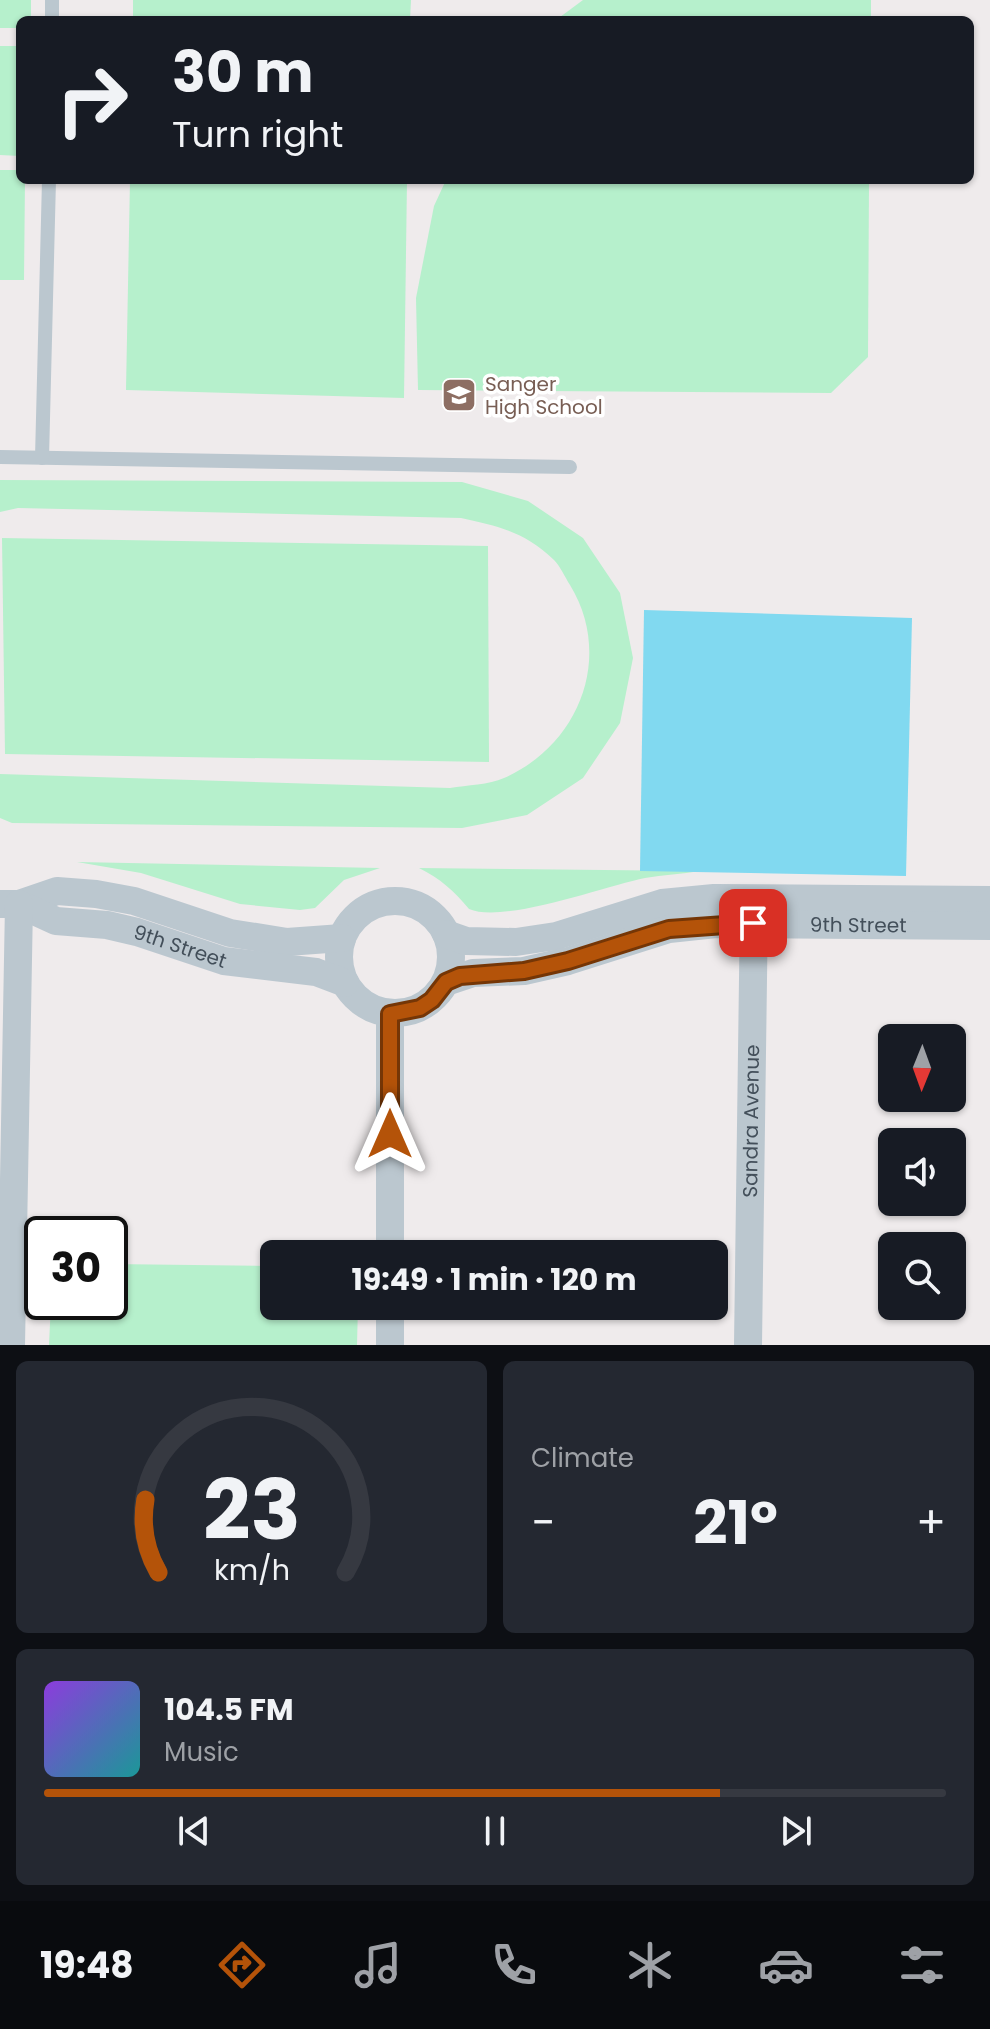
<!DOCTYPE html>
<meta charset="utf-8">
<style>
body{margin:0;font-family:Poppins,sans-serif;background:#242831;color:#f1f3f6;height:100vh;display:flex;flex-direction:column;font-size:30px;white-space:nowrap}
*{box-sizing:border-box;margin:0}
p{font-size:26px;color:#9ea1a6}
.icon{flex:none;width:44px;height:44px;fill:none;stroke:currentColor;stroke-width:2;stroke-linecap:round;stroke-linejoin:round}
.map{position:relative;height:1345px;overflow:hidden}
.drawer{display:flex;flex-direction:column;gap:16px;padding:16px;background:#0d0f14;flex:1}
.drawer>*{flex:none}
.top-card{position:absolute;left:16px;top:16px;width:958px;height:168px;border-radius:12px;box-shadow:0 2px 6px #0004;background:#171b24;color:#f1f3f6;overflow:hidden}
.needle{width:52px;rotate:181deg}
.controls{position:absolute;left:878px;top:1024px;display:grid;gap:16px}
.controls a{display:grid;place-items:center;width:88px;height:88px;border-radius:12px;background:#171b24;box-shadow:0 2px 6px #0004;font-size:40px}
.speed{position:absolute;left:24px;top:1216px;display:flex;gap:16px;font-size:40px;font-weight:700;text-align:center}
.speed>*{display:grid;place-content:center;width:104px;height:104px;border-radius:50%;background:#171b24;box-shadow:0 2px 6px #0004;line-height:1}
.speed .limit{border:4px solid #111;border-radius:12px;background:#fff;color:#111}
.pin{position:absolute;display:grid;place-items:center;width:68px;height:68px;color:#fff;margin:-34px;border-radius:16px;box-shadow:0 4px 12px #0006}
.me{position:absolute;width:88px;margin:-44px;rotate:0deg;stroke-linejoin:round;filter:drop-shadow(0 0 6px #0008)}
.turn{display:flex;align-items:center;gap:28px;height:168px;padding:0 24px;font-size:36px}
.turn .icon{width:104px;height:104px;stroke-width:2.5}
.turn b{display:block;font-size:56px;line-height:68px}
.big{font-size:60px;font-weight:700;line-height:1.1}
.drawer .widget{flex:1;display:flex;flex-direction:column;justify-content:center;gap:12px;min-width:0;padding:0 28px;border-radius:12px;background:#242831}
.drawer .dial{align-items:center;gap:0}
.dial svg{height:208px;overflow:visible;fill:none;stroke:#363941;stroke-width:7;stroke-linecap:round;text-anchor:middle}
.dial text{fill:#f1f3f6;stroke:none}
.song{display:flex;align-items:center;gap:24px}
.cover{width:96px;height:96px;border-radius:12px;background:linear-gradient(135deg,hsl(270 70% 55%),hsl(180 70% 35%))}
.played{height:8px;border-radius:4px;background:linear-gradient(90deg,#b45309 75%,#363941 75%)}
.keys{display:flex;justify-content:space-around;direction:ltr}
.heat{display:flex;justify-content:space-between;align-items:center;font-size:44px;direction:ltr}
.drawer .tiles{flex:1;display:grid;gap:16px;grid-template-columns:1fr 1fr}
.widget:last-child{grid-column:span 2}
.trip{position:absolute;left:260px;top:1240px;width:468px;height:80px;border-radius:12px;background:#171b24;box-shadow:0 2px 6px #0004;font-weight:700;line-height:80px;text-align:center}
.menu{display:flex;height:128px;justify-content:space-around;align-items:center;background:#090b0e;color:#9ea1a6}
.menu .icon{width:56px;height:56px}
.menu .on{color:#b45309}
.menu b{font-size:36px;color:#f1f3f6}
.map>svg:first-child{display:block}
.green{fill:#b6f0cc}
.water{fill:#81d9f0}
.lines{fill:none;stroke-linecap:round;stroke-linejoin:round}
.service{stroke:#bbc7cf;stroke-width:14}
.minor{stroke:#bbc7cf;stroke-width:28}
.route-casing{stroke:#753606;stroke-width:20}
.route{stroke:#b45309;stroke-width:14}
.labels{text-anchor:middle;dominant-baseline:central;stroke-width:7;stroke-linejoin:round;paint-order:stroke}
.education-label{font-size:20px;fill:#785e54;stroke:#fff;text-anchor:start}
.street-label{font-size:20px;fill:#434f5a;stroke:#fff}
</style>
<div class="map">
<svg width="990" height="1345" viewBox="0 0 990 1345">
<rect width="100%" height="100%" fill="#efebec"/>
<g class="green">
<polygon points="0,0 31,0 31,20 20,20 20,28 0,28"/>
<polygon points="133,0 411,0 410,20 133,20"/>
<polygon points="583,0 871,0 871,20 556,20"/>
<polygon points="0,46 20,46 20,156 0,155"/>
<polygon points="0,170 20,170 20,180 25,180 24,280 0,280"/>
<polygon points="130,180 407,180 404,398 126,390"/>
<polygon points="446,180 869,180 868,357 831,393 418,390 416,298 434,206"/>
<path d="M0,480L462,482L528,501L583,538L620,593L633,658L620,723L583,778L527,815L462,828L12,823L0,818V774L450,788C467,785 489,785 504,778C579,745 614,657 570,585C565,577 560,566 554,560C525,532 498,526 461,518L18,508L0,512Z"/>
<polygon points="2,538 488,546 489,762 5,754"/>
<polygon points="77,862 380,868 344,880 315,908 300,910 240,904 141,873"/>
<path d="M419,868L700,871C682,874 663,875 645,878C605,886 504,924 469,909C454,891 441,879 419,868Z"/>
<polygon points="110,1264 274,1266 274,1306 358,1306 357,1345 49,1345 51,1302 110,1302"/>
</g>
<polygon class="water" points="644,610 912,618 906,876 640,871"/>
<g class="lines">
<g class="service">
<polyline points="52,20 52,0"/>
<polyline points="0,457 570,467"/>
<polyline points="42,458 49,180"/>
</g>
<g class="minor">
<circle cx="395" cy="957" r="56"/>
<polyline points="0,904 19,904 57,891 96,894 134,901 230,933 287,942 342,938"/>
<path id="s1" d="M19,904L56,921L107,925L137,932L224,961L316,972L345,983"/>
<polyline points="446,934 466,941 516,942 556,936 662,903 714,898 990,900"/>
<path id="s2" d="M446,982L473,973L524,971L568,961L669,929L716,924L990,926"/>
<polyline points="390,1014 390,1254"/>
<polyline points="390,1306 390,1345"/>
<polyline points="11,1345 19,904"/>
<path id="s3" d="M748,1345L754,906"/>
</g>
</g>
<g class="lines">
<g class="route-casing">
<polyline id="route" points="390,1134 390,1014 420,1008 432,1000 446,982 460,976 524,971 568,961 669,929 753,923"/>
</g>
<use href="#route" class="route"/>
</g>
<defs>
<g id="school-square" transform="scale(1.8)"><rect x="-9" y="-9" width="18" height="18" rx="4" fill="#8d6e63" stroke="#fff"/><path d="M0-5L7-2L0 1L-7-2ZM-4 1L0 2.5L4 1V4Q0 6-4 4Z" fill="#fff"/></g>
</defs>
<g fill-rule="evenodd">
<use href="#school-square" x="459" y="395"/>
</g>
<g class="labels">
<g class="education-label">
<text x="485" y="384">Sanger<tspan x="485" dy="23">High School</tspan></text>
</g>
<g class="street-label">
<text stroke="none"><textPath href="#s2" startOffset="420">9th Street</textPath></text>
<text stroke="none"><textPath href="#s1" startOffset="168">9th Street</textPath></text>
<text stroke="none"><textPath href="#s3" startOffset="224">Sandra Avenue</textPath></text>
</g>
</g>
</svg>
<div class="controls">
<a><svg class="needle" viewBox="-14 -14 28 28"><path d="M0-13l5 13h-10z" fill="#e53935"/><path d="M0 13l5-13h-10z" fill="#9ea1a6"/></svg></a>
<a><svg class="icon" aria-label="sound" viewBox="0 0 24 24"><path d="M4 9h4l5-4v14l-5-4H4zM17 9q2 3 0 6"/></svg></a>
<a><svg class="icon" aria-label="search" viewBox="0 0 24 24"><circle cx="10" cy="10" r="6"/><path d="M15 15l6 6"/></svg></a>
</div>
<div class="speed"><div class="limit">30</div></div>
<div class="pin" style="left:753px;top:923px;background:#d93025"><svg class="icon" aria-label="arrive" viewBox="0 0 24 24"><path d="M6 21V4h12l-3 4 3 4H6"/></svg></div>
<svg class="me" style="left:390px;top:1134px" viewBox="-20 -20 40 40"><path d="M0-17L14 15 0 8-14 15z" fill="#b45309" stroke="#fff" stroke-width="4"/></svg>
<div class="trip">19:49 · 1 min · 120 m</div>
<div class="top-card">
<div class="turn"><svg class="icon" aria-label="right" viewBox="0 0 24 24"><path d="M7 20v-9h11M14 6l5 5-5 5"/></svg><div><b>30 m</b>Turn right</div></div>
</div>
</div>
<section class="drawer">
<div class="tiles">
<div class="widget dial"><svg viewBox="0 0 100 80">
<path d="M14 69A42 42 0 1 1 86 69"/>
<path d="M14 69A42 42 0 0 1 9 41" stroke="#b45309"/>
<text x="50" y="56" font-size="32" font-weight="700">23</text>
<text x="50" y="72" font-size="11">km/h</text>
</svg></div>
<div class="widget"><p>Climate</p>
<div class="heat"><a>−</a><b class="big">21°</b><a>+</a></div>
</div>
<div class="widget">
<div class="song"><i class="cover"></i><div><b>104.5 FM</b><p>Music</p></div></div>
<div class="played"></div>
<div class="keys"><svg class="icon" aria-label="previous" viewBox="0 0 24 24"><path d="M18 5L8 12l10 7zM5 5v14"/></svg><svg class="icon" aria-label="pause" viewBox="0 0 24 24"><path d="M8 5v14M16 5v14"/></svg><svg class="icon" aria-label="next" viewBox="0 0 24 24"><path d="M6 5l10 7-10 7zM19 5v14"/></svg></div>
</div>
</div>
</section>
<nav class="menu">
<b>19:48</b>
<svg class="icon on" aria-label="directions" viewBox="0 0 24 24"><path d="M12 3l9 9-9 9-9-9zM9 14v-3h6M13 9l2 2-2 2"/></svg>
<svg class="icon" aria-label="music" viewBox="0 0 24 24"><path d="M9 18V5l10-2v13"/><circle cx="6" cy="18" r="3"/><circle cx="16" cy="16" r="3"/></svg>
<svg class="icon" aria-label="phone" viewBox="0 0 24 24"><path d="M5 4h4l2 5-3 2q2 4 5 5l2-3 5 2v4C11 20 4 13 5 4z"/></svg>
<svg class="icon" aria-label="climate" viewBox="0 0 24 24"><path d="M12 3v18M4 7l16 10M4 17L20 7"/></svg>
<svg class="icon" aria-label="car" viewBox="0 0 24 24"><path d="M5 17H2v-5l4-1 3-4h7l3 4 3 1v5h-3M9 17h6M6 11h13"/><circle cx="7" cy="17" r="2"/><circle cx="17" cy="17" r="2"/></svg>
<svg class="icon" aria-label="filters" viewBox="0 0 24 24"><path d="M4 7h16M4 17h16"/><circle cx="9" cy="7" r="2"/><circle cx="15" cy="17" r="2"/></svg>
</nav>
